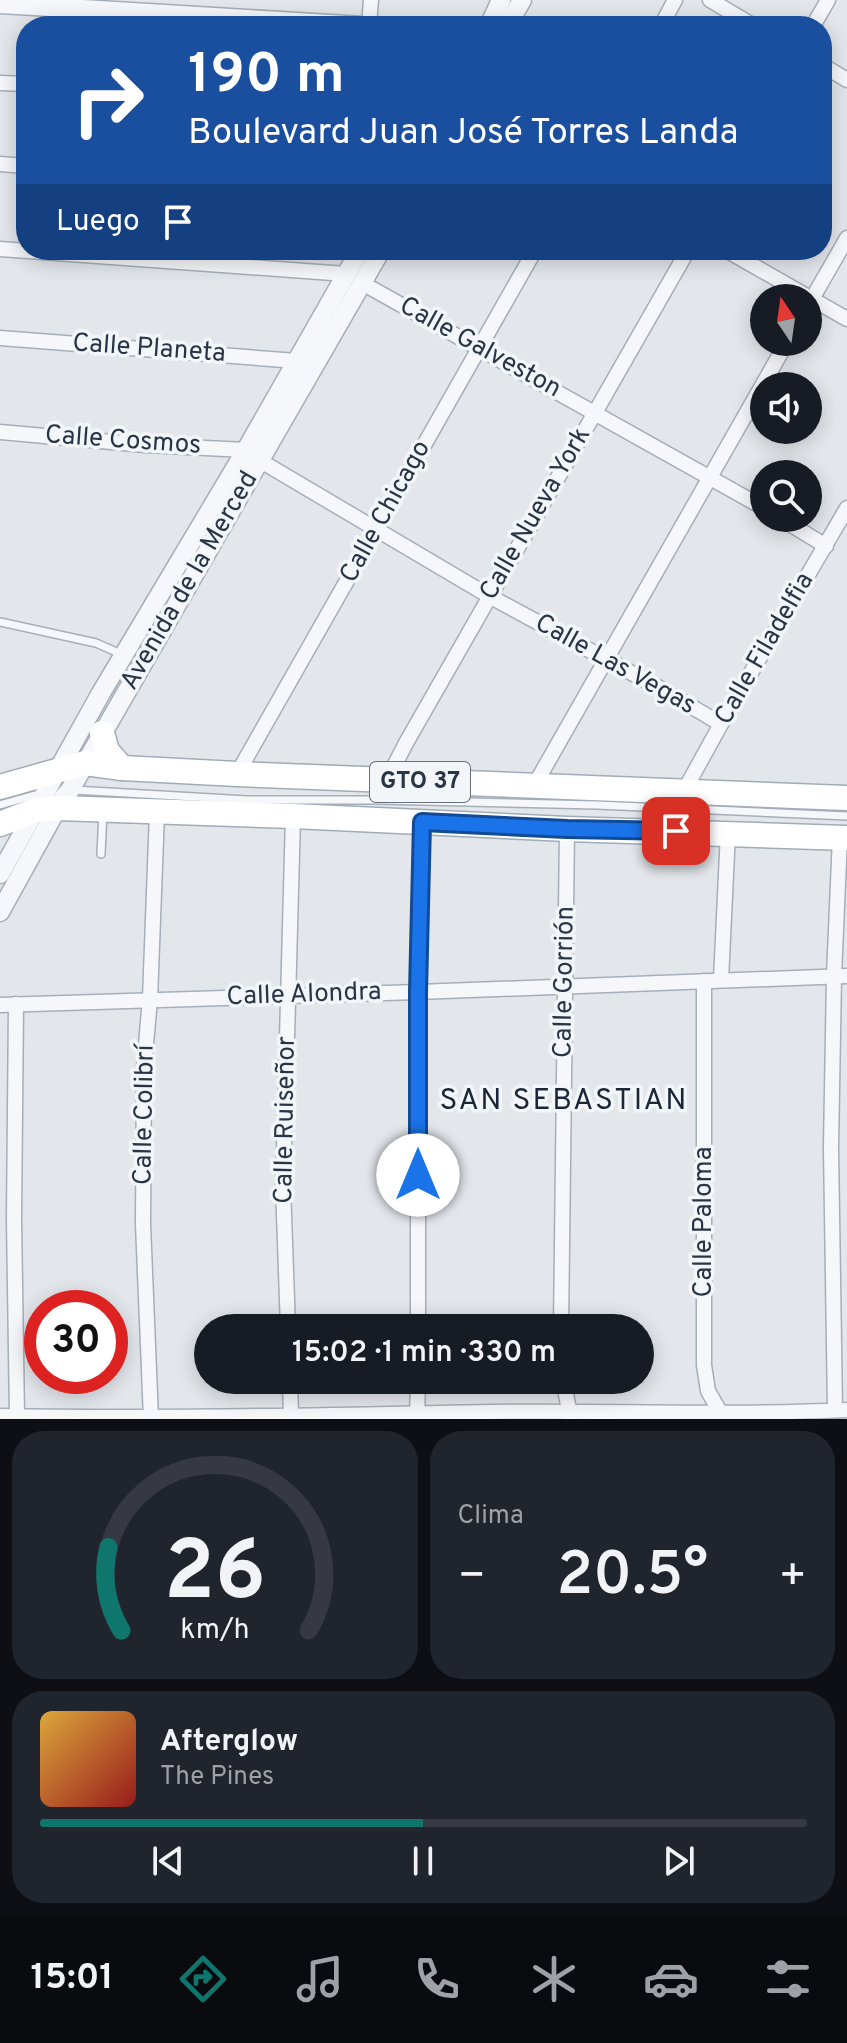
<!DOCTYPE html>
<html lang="es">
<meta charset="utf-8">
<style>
body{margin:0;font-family:Overpass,sans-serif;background:#20242c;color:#f1f3f6;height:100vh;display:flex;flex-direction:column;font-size:30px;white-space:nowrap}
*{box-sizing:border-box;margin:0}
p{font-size:26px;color:#9ea1a6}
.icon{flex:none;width:44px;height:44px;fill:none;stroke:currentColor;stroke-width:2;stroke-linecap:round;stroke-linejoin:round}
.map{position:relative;height:1419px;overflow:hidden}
.sheet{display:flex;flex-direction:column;gap:12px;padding:12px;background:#0d0f14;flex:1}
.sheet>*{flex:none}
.banner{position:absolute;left:16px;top:16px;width:816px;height:244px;border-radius:32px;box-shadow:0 4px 20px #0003;background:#1a4fa0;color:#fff;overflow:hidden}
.needle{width:52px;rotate:347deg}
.controls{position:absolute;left:750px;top:284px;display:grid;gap:16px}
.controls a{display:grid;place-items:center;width:72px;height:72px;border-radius:50%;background:#171b24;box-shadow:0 4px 20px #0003;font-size:40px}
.speed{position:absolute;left:24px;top:1290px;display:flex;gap:16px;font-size:40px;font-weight:700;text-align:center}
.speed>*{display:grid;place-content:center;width:104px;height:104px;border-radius:50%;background:#171b24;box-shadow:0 4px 20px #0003;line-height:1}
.speed .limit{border:12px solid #d22;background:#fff;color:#111}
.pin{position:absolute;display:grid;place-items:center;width:68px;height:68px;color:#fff;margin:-34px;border-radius:16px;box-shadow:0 4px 12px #0006}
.me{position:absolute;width:88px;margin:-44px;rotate:0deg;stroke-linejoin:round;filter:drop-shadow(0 0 6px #0008)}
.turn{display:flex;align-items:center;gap:28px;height:168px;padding:0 40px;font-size:36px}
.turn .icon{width:104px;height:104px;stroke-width:2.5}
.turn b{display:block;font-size:56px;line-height:68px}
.then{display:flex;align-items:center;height:76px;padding:0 40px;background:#0003;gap:16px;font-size:30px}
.big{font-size:60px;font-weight:600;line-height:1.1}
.sheet .card{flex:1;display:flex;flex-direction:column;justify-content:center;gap:12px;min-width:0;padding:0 28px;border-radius:32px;background:#20242c}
.sheet .dial{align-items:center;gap:0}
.dial svg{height:208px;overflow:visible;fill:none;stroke:#363941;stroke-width:7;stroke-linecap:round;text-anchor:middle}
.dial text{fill:#f1f3f6;stroke:none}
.song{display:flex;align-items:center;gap:24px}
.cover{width:96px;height:96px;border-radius:12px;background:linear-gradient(135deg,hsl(40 70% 55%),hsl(0 70% 35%))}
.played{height:8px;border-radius:4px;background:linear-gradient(90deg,#0f766e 50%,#363941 50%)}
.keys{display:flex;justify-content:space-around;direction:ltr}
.heat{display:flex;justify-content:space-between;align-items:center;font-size:44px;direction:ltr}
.sheet .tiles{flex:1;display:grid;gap:12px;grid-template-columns:1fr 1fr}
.card:last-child{grid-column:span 2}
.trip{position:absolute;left:194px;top:1314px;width:460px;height:80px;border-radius:40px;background:#171b24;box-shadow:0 4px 20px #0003;font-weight:600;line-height:80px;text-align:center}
.dock{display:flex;height:128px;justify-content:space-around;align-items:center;background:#090b0e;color:#9ea1a6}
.dock .icon{width:56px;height:56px}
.dock .active{color:#0f766e}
.dock b{font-size:36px;color:#f1f3f6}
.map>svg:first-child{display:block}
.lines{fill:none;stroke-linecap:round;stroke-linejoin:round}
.service-casing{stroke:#a7aeb7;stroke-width:10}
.minor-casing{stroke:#a7aeb7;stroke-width:17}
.tertiary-casing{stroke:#a7aeb7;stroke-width:21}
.primary-casing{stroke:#a1acb9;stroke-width:27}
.service{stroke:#f6f7fa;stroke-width:7}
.minor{stroke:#f6f7fa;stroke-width:14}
.tertiary{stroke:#f6f7fa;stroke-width:18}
.primary{stroke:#fff;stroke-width:24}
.route-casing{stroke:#114b97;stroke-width:20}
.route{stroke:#1a73e8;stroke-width:14}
.labels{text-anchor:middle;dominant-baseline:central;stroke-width:7;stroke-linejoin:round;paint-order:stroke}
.shield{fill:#f3f6f9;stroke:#666f7c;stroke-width:2}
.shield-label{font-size:24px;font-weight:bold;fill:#293546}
.street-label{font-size:26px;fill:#293546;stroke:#f3f6f9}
.quarter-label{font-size:30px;letter-spacing:2px;fill:#1b2637;stroke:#f3f6f9}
</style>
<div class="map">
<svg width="847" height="1419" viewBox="0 0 847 1419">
<rect width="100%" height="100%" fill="#e3e7ec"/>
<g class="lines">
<g class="service-casing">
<g id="service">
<polyline points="0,622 96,643 121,654"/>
<polyline points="74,790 247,800 380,800 597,805 847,816"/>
<polyline points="0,805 42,793"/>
<polyline points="101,854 103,812"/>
</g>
</g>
<g class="minor-casing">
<g id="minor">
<polyline points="710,0 754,26"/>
<polyline points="369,26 371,0"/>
<polyline points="661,26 675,0"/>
<polyline points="813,26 828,0"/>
<polyline points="822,65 847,80"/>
<polyline points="0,83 26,84"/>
<polyline points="0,164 26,166"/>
<polyline points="0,249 346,274"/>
<polyline points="726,250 847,319"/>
<polyline points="362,283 764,508"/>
<polyline points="808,306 847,238"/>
<polyline points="0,338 297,361"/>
<polyline points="0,432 145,445 246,450"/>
<polyline points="259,460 489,596 665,691 721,724"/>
<polyline points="780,518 826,546"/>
<polyline points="237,774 535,250"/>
<polyline points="387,780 406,743 688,250"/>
<polyline points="534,786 787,342"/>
<polyline points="684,791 721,724 847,508"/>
<polyline points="721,980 728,832"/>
<polyline points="704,981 704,1365 708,1391 720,1412 720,1417"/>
<polyline points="16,1004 14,1219 17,1417"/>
<polyline points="0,1005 418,992 847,976"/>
<polyline points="288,1328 283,1186 293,816"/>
<polyline points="418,1328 418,992 422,822"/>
<polyline points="561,1328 567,829"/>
<polyline points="290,1380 291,1417"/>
<polyline points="563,1380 571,1419"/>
<polyline points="835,1410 831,1148 834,976 840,837"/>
<path d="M0,1416C163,1419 327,1415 490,1412C609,1410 728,1416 847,1410"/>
<polyline points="151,1419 143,1224 144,1067 150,999 157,812"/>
<polyline points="417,1419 418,1380"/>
</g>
</g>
<g class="tertiary-casing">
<g id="tertiary">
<polyline points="0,4 363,26"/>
<polyline points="489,26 501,0"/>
<polyline points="507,26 522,0"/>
<polyline points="0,874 101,693 246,450 360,250"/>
<polyline points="0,912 63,798 70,790 381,250"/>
</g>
</g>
<g class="primary-casing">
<g id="primary">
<polyline points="102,733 107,751 122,768"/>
<polyline points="0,787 85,763 122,768 237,774 847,798"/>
<polyline points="0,824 36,810 58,808 293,816 567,829 847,838"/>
</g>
</g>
<use href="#service" class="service"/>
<use href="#minor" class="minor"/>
<use href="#tertiary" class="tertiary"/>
<use href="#primary" class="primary"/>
</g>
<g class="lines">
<g class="route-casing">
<polyline id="route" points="418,1175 418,992 422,822 567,829 676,831"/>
</g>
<use href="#route" class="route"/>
</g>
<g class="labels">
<rect class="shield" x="370" y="762" width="100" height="40" rx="6"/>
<g class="shield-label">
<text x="420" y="782">GTO 37</text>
</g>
<g class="street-label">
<text transform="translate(480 348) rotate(29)">Calle Galveston</text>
<text transform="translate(149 349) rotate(4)">Calle Planeta</text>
<text transform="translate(123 441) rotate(4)">Calle Cosmos</text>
<text transform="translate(386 512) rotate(-61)">Calle Chicago</text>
<text transform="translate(536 514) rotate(-60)">Calle Nueva York</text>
<text transform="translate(190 581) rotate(-60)">Avenida de la Merced</text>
<text transform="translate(765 649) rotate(-60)">Calle Filadelfia</text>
<text transform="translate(615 665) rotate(29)">Calle Las Vegas</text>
<text transform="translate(565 982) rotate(-89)">Calle Gorrión</text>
<text transform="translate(304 995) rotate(-2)">Calle Alondra</text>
<text transform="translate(145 1115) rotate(-89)">Calle Colibrí</text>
<text transform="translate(286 1120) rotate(-89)">Calle Ruiseñor</text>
<text transform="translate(704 1222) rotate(-90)">Calle Paloma</text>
</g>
<g class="quarter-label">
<text x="564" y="1101">SAN SEBASTIAN</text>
</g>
</g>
</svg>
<div class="controls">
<a><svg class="needle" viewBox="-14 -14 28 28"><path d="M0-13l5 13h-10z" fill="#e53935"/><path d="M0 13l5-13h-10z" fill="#9ea1a6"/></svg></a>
<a><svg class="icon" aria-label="sound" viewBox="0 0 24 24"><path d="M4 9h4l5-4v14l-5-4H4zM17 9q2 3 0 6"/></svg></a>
<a><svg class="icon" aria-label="search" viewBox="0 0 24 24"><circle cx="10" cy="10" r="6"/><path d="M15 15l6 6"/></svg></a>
</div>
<div class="speed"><div class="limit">30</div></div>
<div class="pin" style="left:676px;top:831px;background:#d93025"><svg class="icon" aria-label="arrive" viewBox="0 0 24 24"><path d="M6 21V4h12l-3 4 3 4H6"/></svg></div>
<svg class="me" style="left:418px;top:1175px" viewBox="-20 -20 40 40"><circle r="19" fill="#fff"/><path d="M0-13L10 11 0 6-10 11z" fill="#1a73e8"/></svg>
<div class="trip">15:02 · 1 min · 330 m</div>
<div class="banner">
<div class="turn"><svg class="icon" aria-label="right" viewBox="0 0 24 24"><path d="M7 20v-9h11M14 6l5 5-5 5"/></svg><div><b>190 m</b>Boulevard Juan José Torres Landa</div></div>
<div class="then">Luego<svg class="icon" aria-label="arrive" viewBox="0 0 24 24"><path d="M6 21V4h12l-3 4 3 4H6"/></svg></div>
</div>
</div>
<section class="sheet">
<div class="tiles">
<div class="card dial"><svg viewBox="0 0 100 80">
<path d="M14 69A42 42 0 1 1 86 69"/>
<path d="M14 69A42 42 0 0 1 9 37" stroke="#0f766e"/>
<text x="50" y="56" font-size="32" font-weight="700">26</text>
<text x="50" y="72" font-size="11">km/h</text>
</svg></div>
<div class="card"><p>Clima</p>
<div class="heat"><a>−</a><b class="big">20.5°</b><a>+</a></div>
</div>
<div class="card">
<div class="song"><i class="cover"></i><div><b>Afterglow</b><p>The Pines</p></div></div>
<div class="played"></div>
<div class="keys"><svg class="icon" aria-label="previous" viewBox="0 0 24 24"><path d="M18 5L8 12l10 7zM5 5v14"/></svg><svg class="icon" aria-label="pause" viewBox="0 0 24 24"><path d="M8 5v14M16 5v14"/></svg><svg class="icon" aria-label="next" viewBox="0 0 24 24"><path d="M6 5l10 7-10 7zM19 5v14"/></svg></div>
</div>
</div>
</section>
<nav class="dock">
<b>15:01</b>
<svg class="icon active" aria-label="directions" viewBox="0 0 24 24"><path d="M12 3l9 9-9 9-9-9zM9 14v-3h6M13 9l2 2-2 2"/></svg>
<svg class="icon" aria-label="music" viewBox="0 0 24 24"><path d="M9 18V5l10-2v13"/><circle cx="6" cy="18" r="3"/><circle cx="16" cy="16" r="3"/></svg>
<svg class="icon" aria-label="phone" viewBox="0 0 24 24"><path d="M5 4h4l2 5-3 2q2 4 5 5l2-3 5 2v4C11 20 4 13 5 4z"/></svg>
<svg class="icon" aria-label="climate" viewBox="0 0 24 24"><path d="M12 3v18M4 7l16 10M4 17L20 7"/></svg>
<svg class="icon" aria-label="car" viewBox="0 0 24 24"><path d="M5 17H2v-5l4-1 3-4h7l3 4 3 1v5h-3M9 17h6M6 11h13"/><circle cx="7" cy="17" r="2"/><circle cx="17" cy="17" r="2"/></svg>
<svg class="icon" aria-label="filters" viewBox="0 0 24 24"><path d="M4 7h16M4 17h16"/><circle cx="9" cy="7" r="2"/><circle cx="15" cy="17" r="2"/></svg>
</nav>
